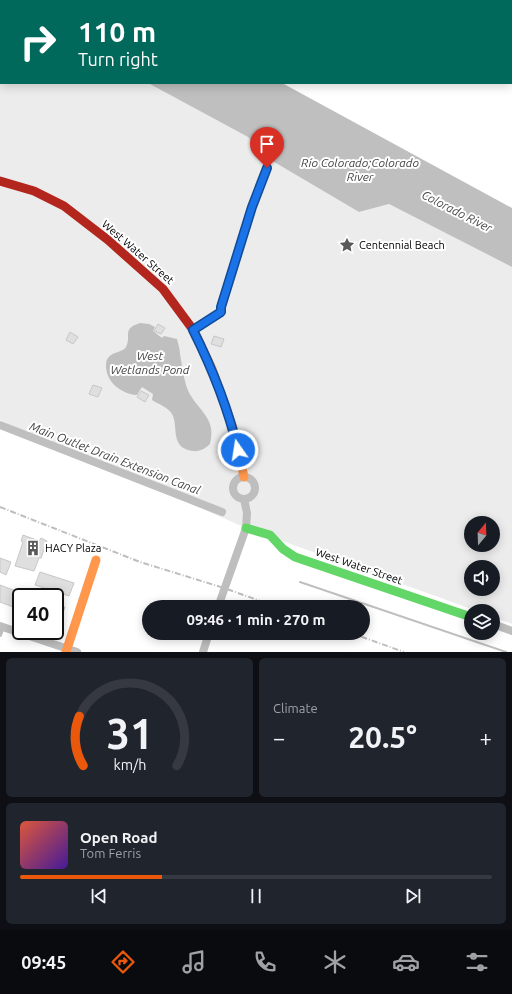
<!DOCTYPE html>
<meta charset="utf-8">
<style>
body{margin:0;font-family:Ubuntu,sans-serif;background:#20242c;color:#f1f3f6;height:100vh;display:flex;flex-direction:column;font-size:15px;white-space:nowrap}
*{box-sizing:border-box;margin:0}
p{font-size:13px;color:#9ea1a6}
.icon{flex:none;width:22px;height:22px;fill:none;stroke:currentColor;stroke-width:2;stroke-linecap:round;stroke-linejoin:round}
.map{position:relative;height:652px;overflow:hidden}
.details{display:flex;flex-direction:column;gap:6px;padding:6px;background:#0d0f14;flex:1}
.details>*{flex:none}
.top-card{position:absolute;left:0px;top:0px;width:512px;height:84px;box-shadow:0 2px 10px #0003;background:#00695c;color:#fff;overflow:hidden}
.needle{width:26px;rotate:19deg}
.controls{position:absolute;left:464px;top:516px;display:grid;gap:8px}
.controls a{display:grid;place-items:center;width:36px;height:36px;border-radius:50%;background:#171b24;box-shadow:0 2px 10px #0003;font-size:20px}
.speed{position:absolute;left:12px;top:588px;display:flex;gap:8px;font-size:20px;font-weight:700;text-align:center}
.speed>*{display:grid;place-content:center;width:52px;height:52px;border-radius:50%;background:#171b24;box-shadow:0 2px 10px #0003;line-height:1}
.speed .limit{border:2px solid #111;border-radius:6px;background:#fff;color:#111}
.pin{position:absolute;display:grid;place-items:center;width:34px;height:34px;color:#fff;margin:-41px -17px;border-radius:50% 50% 50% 0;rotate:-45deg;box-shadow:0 0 4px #0007}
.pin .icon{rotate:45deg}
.me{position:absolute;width:44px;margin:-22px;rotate:347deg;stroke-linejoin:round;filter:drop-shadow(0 0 3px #0008)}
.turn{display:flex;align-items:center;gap:14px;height:84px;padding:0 12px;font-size:18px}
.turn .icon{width:52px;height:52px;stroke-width:2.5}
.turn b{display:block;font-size:28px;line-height:34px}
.big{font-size:30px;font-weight:600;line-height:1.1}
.details .widget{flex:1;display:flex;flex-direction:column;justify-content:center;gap:6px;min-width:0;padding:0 14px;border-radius:6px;background:#20242c}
.details .dial{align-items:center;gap:0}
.dial svg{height:104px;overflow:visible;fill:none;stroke:#363941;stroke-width:7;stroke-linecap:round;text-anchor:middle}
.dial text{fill:#f1f3f6;stroke:none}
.song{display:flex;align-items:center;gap:12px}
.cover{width:48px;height:48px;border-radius:6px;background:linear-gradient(135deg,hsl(10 70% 55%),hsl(260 70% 35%))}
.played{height:4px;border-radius:2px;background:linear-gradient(90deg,#ea580c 30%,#363941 30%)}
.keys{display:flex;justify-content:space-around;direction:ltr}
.heat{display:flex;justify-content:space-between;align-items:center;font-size:22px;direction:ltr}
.details .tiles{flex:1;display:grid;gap:6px;grid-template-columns:1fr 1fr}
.widget:last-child{grid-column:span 2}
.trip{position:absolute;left:142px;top:600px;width:228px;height:40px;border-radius:20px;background:#171b24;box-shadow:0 2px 10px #0003;font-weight:600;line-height:40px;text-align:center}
.tab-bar{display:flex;height:64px;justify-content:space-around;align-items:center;background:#090b0e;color:#9ea1a6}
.tab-bar .icon{width:28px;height:28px}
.tab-bar .on{color:#ea580c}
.tab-bar b{font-size:18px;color:#f1f3f6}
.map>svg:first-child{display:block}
.green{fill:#ececec;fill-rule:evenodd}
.water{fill:#bfbfbf}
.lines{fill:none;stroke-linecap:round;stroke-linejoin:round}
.stream{stroke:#bfbfbf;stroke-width:2}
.canal{stroke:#bfbfbf;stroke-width:8}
.building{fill:#dfdfdf;stroke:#c7c7c7}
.lane{stroke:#bebebe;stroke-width:4}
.street{stroke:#bebebe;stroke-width:8}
.fast{stroke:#63d668;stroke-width:9}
.slow{stroke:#ff974d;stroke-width:9}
.jam{stroke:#b3261e;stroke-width:9}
.rail{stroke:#bebebe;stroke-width:2;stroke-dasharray:6 2 1 2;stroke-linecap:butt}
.route-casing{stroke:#114b97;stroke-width:10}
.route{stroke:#1a73e8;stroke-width:7}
.labels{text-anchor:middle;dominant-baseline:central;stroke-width:4;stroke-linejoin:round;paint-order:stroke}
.poi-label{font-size:11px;fill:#000;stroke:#fff;text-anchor:start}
.street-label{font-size:11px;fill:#000;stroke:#fff}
.water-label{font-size:12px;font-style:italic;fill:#444;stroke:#fff}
</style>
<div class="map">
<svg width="512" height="652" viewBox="0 0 512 652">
<rect width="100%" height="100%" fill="#fff"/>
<path class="green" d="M0,13L1,83H148L248,137L269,159L359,212L389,204L512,267V624L493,617V611H477L246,528L0,420ZM471,523H493V545H471ZM471,567H493V589H471Z"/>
<g class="water">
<polygon points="0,0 114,0 116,1 1,1 1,13"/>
<polygon points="148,83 282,83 512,208 512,267 389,204 359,212 269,159 248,137"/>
<path d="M140,323L149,324L155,327L153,331L162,338L164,336L177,339C178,344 180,349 180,354C182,365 183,375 186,385C193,409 218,415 210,444C206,448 200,452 193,451C169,448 179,426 172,414C168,407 158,404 152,400L153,394L142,387L137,395C122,394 107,383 106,367C106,363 106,360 108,358C113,351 122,353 126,347C132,336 121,329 140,323Z"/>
</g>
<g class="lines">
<polyline class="stream" points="300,582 506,652"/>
<polyline class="canal" points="0,425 222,512"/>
</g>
<g class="building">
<polygon points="158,324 165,328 161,334 154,331"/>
<polygon points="70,332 78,337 73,344 66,340"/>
<polygon points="214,336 224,339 221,347 211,344"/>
<polygon points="93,385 102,388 98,397 89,394"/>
<polygon points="141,391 149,395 145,402 137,397"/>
<polygon points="23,535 39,541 41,538 47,541 41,558 39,558 34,571 15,566 23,542 21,541"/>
<polygon points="0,558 11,562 6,575 0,572"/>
<polygon points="40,572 74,583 69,596 35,585"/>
<polygon points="0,585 21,593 21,610 0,602"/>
<polygon points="55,604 65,607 60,622 55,620"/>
</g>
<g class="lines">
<g class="lane">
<polyline points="204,0 206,1"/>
<polyline points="387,0 389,1"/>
<polyline points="236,1 237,0"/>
<polyline points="292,1 292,0"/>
<polyline points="345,1 345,0"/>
<polyline points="194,329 221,312 221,307 253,207 267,167"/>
<polyline points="0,635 3,627"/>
</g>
<g class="street">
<circle cx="244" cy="488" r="11"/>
<polyline points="218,607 246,528 247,513 244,499"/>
<polyline points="493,624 512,631"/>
<polyline points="0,626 77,652"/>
<polyline points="203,652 209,633"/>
</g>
<polyline class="fast" points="246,528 270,535 283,549 295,557 471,617"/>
<g class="slow">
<polyline points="194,331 212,369 233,428 244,477"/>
<polyline points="66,652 96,560"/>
</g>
<polyline class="jam" points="0,181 34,191 64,206 108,240 163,289 194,331"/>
<g class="rail">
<polyline points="0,507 140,562 224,588 277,607"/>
<polyline points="351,633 404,652"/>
</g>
</g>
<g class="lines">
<g class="route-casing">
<path id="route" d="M238,450C228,408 212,368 193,330L221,312V307L252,207L267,168"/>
</g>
<use href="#route" class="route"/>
</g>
<defs>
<g id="sight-bare" transform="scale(1.2)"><path d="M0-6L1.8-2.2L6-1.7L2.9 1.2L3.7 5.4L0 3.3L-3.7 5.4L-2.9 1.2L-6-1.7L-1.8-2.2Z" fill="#595959" stroke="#fff" stroke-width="2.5" paint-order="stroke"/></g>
<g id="building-bare" transform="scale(1.2)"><path d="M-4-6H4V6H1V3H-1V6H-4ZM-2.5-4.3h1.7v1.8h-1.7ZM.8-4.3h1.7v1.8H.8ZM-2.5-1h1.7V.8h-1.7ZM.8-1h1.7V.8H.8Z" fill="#595959" stroke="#fff" stroke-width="2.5" paint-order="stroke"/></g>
</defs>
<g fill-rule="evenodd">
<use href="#sight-bare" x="347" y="245"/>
<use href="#building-bare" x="33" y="548"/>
</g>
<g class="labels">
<g class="poi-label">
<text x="359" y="245">Centennial Beach</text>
<text x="45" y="548">HACY Plaza</text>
</g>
<g class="street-label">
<text transform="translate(138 252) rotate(41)">West Water Street</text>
<text transform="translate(359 566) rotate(19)">West Water Street</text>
</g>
<g class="water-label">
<text x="360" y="162">Río Colorado;Colorado<tspan x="360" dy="14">River</tspan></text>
<text transform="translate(457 211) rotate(27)">Colorado River</text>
<text x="150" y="355">West<tspan x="150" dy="14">Wetlands Pond</tspan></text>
<text transform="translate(115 458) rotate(21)">Main Outlet Drain Extension Canal</text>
</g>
</g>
</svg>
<div class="controls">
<a><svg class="needle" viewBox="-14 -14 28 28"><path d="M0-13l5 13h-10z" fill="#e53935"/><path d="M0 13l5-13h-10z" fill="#9ea1a6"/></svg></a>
<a><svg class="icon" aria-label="sound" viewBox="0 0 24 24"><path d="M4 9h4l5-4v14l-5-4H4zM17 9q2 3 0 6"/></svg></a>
<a><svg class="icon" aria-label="layers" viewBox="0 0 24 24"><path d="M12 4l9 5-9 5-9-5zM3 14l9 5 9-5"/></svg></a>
</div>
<div class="speed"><div class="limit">40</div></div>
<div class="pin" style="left:267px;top:168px;background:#d93025"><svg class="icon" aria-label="arrive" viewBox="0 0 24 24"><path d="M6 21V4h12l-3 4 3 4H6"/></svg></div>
<svg class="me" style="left:238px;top:450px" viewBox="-20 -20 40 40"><circle r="17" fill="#1a73e8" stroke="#fff" stroke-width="3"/><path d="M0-11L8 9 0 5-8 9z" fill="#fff"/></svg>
<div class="trip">09:46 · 1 min · 270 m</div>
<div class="top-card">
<div class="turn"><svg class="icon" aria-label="right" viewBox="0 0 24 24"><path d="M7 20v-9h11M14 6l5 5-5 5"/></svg><div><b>110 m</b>Turn right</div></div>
</div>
</div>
<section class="details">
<div class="tiles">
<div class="widget dial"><svg viewBox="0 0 100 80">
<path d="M14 69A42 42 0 1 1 86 69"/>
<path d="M14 69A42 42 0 0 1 11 31" stroke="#ea580c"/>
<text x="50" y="56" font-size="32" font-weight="700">31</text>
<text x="50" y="72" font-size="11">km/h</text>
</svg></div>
<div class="widget"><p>Climate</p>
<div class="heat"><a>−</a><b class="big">20.5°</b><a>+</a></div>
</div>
<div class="widget">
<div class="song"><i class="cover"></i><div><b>Open Road</b><p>Tom Ferris</p></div></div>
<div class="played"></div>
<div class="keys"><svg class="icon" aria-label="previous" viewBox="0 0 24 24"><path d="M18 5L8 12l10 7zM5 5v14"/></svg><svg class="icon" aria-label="pause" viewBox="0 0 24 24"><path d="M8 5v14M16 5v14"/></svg><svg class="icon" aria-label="next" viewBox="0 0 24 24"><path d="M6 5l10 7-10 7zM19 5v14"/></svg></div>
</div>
</div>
</section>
<nav class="tab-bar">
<b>09:45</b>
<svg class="icon on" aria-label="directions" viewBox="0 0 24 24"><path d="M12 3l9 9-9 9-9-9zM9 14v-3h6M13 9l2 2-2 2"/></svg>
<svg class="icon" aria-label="music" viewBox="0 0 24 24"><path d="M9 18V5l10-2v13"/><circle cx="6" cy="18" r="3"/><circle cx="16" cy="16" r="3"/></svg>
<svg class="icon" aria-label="phone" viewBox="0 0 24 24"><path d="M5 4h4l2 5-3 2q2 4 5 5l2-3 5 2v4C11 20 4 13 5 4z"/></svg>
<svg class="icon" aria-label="climate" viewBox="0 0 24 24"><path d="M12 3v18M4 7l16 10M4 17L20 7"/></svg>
<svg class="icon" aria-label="car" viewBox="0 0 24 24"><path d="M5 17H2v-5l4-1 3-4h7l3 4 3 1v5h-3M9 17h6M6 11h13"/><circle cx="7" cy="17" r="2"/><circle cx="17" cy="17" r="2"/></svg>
<svg class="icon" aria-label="filters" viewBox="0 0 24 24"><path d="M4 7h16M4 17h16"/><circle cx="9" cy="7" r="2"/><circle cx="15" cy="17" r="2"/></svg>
</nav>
